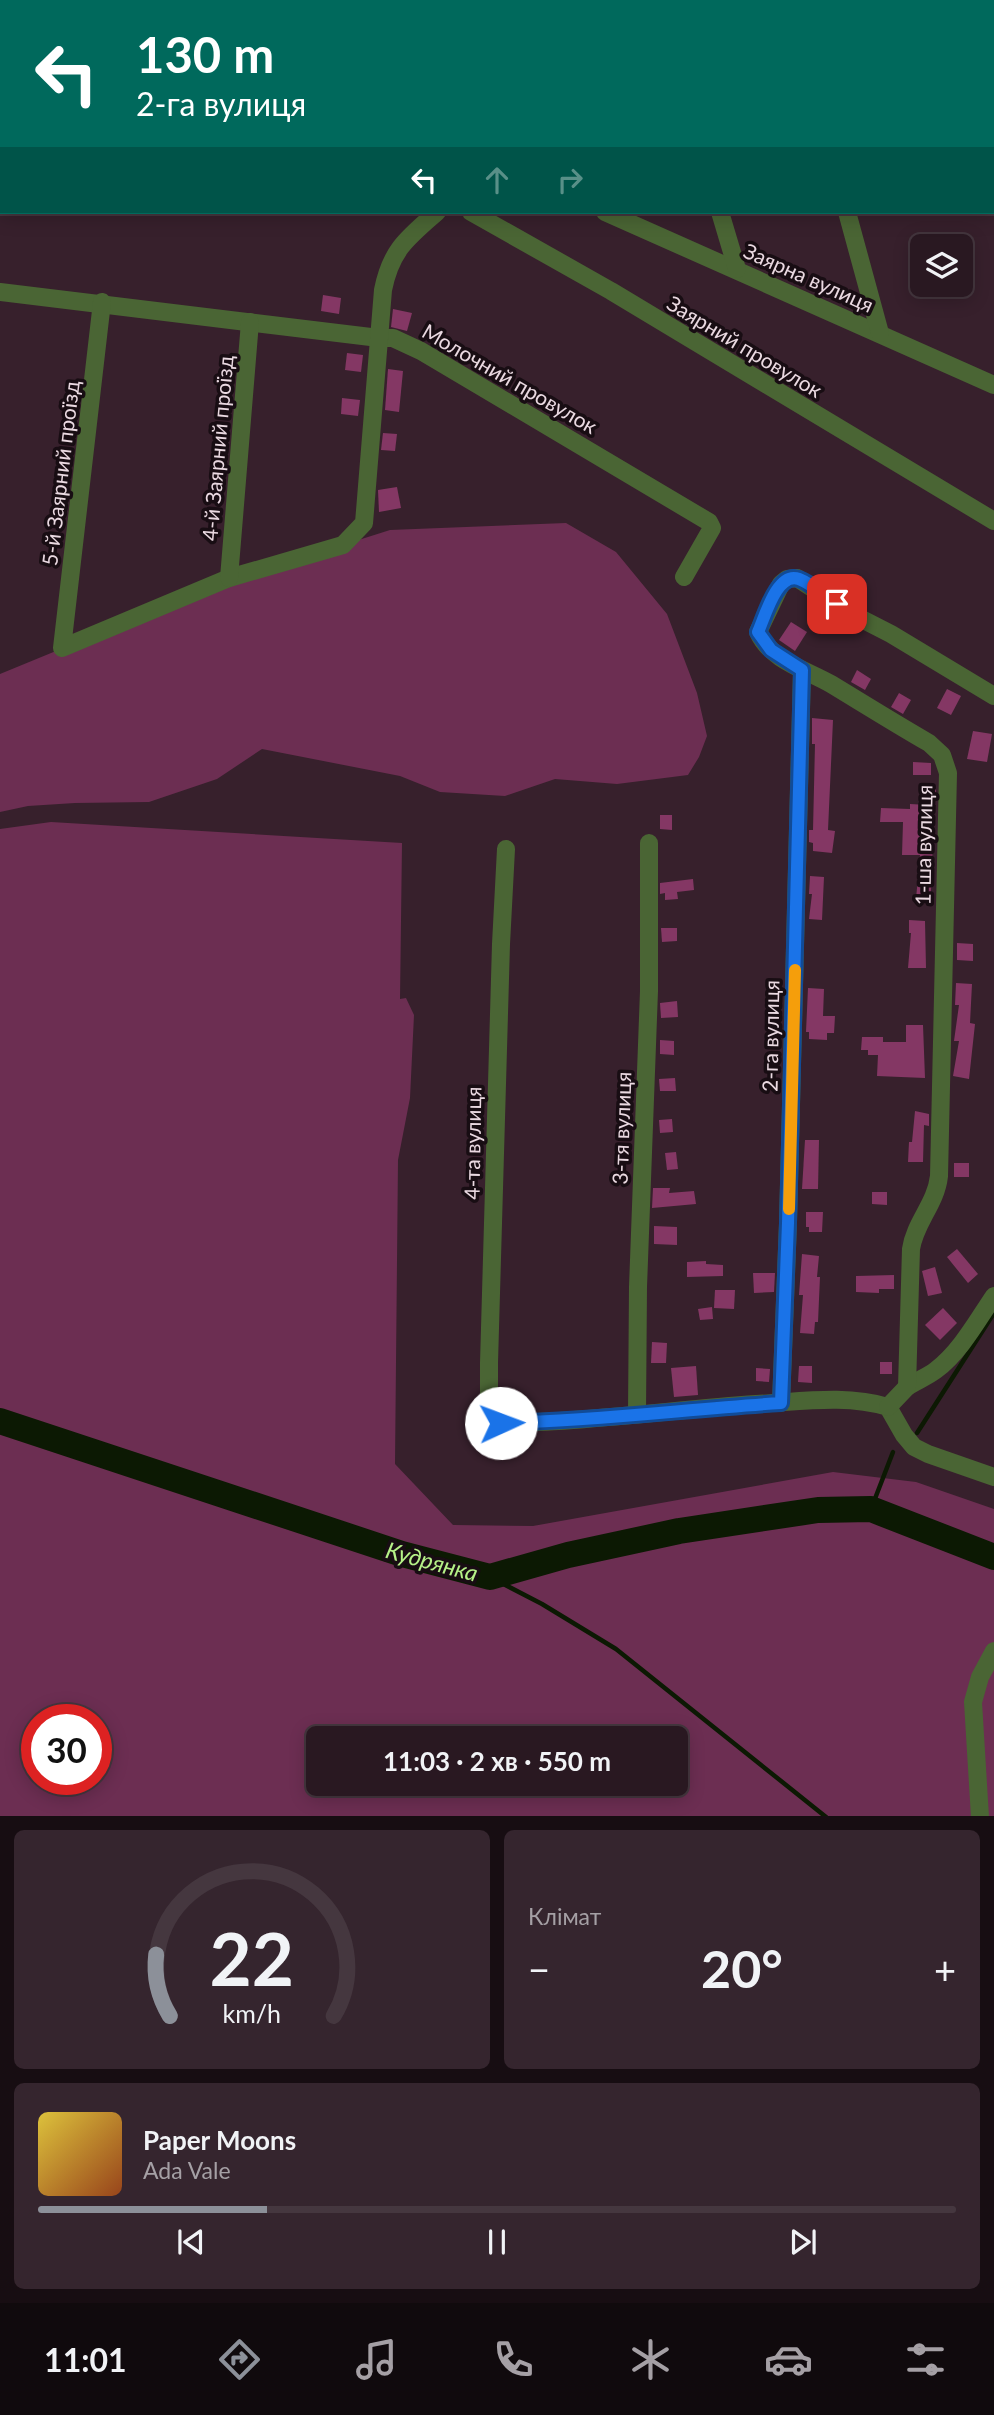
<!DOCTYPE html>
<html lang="uk">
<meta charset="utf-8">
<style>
body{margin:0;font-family:Lato,sans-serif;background:#35252e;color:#f1f3f6;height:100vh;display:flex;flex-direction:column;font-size:26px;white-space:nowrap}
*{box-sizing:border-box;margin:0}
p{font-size:23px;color:#a5a0a5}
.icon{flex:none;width:38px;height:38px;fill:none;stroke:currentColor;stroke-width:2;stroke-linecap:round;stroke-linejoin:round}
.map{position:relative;height:1816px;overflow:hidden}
.details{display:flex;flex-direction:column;gap:14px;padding:14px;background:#170d12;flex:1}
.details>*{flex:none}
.top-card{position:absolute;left:0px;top:0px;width:994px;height:214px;box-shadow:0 4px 18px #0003,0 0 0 2px #45373f;background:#00695c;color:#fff;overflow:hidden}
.fabs{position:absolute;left:910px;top:234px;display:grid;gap:14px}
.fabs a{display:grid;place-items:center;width:63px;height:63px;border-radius:10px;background:#291821;box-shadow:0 4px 18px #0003,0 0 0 2px #45373f;font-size:35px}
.speed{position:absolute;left:21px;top:1704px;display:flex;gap:14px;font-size:35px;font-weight:700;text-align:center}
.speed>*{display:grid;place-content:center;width:91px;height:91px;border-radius:50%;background:#291821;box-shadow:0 4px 18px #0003,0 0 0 2px #45373f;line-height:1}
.speed .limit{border:10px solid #d22;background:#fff;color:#111}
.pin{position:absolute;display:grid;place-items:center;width:60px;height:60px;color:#fff;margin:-30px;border-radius:14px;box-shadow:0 4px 10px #0006}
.me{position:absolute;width:77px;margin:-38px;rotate:88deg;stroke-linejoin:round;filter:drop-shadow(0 0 5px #0008)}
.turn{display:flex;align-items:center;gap:24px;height:147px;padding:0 21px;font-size:32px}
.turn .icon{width:91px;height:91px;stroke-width:2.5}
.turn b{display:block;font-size:49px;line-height:60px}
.lanes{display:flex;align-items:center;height:66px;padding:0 21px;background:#0003;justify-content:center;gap:35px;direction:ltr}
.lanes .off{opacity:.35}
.big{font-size:52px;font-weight:700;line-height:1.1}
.details .widget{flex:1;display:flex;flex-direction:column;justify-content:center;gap:10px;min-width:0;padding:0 24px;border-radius:10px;background:#35252e}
.details .dial{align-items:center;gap:0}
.dial svg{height:182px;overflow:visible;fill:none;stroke:#45373f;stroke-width:7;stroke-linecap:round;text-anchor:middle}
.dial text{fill:#f1f3f6;stroke:none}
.song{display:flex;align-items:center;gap:21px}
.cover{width:84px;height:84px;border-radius:10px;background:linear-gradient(135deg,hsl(50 70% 55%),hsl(20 70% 35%))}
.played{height:7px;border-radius:4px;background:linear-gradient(90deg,#8c9099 25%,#45373f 25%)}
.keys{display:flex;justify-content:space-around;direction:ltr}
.heat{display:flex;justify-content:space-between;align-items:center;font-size:38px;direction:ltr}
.details .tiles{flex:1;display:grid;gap:14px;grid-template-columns:1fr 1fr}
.widget:last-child{grid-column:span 2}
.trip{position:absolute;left:306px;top:1726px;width:382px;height:70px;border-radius:10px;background:#291821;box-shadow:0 4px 18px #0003,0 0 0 2px #45373f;font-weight:700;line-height:70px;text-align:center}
.tabs{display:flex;height:112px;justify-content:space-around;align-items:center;background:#100a0d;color:#a5a0a5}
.tabs .icon{width:49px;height:49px}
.tabs .active{color:#8c9099}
.tabs b{font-size:32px;color:#f1f3f6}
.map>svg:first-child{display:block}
.green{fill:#6c2e52;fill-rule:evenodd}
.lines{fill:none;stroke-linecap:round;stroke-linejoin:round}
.stream{stroke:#0c1903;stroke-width:4.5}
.river{stroke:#0c1903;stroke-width:26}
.building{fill:#843764}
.street{stroke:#4a6534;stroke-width:18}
.route-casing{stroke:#114b97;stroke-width:18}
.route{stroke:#1a73e8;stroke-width:12}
.slow{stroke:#f59e0b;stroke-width:12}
.labels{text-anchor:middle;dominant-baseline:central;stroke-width:7;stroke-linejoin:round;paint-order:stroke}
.street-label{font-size:21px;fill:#ead9e1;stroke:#180d13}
.water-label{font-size:23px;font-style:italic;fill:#b6f288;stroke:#180d13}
</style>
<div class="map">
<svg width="994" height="1817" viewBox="0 0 994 1817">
<rect width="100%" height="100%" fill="#37202c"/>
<g class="green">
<polygon points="566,523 616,552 667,614 697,693 707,736 699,757 688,775 617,784 555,779 505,796 440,792 400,776 262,749 217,779 149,802 75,803 28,806 0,812 0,674 214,586 390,530"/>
<path d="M51,822L402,843L400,999L406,998L414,1015L410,1098L398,1160L395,1464L453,1525L533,1526L833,1472L916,1482L994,1509V1816H0V829ZM37,1720H96V1780H37ZM318,1738H676V1783H318Z"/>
</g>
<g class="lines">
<g class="stream">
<polyline points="932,0 933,2"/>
<polyline points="992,184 994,189"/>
<polyline points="917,1433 994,1313"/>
<polyline points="871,1509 893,1452"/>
<polyline points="490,1577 542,1604 616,1649 826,1817"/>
</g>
<polyline class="river" points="0,1421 402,1554 490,1577 568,1555 679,1531 818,1510 871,1509 994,1557"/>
</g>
<g class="building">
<polygon points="323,295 341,298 339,314 321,311"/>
<polygon points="393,309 412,313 407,331 391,327"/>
<polygon points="347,353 363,355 361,372 345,370"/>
<polygon points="388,369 403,371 399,412 385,410"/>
<polygon points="342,398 360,400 358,416 341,414"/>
<polygon points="383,433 397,434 395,451 381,450"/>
<polygon points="397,487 401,508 379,512 378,490"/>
<polygon points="791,622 807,632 795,651 779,640"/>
<polygon points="857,670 871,679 865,690 851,682"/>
<polygon points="947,689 961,696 951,715 937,708"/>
<polygon points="899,693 911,700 903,714 891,707"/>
<polygon points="812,718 833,720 828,830 835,831 832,853 813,851 813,843 809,842 809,830 813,830 815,744 812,744"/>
<polygon points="973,731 992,734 987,762 967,759"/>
<polygon points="913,762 931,763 931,775 913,775"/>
<polygon points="928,789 936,789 936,805 933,805 932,880 930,899 916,899 920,855 902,855 903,822 880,822 881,808 910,809 910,804 928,805"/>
<polygon points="660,815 672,815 672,830 660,829"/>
<polygon points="810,876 824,877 822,920 809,919 812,894 809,894"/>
<polygon points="693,879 694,890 677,892 678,899 665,900 665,893 660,894 660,883"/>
<polygon points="909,920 925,921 926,968 908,968 911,933 909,933"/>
<polygon points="661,928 677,928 677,941 662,942"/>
<polygon points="957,943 973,944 973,961 957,960"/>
<polygon points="956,983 972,984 970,1023 975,1024 969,1079 953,1076 959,1041 954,1041 959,1005 955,1005"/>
<polygon points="808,988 824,989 823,1016 835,1016 834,1033 827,1033 827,1040 809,1039 809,1032 806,1032"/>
<polygon points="677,1001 678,1017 661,1018 660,1003"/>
<polygon points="906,1025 923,1025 925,1078 877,1076 878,1055 868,1055 868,1050 861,1050 862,1037 883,1037 883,1042 906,1042"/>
<polygon points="660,1040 674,1041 674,1055 660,1054"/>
<polygon points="675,1078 676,1091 660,1091 659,1079"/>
<polygon points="915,1111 929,1114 929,1126 924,1125 923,1162 908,1162 909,1142 912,1142"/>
<polygon points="672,1119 673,1132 660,1133 659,1120"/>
<polygon points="805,1140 819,1140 818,1189 802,1189"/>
<polygon points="676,1152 678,1169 667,1170 665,1153"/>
<rect x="954" y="1163" width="15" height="14"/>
<polygon points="653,1188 670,1188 669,1193 694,1191 696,1204 652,1208"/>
<polygon points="872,1192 887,1192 887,1205 872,1204"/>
<polygon points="806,1212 823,1212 822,1232 809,1232 809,1227 806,1227"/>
<polygon points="654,1226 677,1227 677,1245 654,1244"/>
<polygon points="957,1249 978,1274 968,1283 947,1257"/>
<polygon points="802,1254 819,1256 817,1277 820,1277 818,1322 815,1322 814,1334 800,1333 803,1295 799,1295"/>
<polygon points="706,1261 706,1264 723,1265 723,1276 687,1277 687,1262"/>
<polygon points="935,1267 942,1293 928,1296 922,1271"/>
<polygon points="753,1273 775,1273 774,1292 754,1293"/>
<polygon points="894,1275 894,1289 879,1289 879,1293 856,1292 856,1276"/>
<polygon points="715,1290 735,1290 734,1309 714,1308"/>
<polygon points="712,1307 713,1319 700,1320 698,1309"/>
<polygon points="943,1308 957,1323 940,1340 925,1325"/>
<polygon points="652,1342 667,1343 666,1363 651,1363"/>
<rect x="880" y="1362" width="12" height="12"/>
<polygon points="696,1366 698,1395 674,1397 671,1368"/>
<polygon points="799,1366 812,1366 812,1383 798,1382"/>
<polygon points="756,1368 770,1369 769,1382 756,1381"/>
</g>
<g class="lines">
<g class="street">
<polyline points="335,0 336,2"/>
<polyline points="406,0 406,2"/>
<polyline points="778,0 779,2"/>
<polyline points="79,2 80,0"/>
<polyline points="220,2 220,0"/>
<polyline points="592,2 597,0"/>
<polyline points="0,11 2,12"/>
<polyline points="0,143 2,143"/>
<polyline points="471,212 611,291 994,521"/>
<polyline points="605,212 994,385"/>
<polyline points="720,212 737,269"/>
<polyline points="847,212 880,333"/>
<polyline points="0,292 379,338 393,338 421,351 709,522 712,528 684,577"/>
<path d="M102,302L62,648L229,578L343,545L364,523L383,290C391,250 407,238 437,212"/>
<polyline points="229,578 250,322"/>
<path d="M506,849L501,944L489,1363V1408L493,1420L501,1423C586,1422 671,1410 756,1404C799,1402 846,1394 888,1407L904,1435L914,1447L928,1454L994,1477"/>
<path d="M907,1387C916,1381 927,1377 936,1370C960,1352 977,1321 994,1296"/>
<polyline points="781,1403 788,1223 802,670"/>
<path d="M888,1407L907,1387L911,1249C915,1222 936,1204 939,1176L948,773L942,755L929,743C896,724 864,704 831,684C807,670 771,661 758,632L781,584L787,579L797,578L850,613L891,634L994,696"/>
<polyline points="637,1413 638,1287 649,991 649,843"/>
<polyline points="980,1817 973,1702 980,1677 994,1651"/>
</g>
</g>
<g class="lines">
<g class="route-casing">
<path id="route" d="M501,1423C594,1421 688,1409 781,1403L788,1223L802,670L771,650L758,632C765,617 777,571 799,579C812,584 825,596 837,604"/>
</g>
<use href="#route" class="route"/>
<polyline class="slow" points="789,1209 795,970"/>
</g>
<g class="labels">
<g class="street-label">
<text transform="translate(809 277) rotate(24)">Заярна вулиця</text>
<text transform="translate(745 346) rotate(31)">Заярний провулок</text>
<text transform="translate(510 378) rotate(30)">Молочний провулок</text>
<text transform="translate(217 448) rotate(-85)">4-й Заярний проїзд</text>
<text transform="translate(60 473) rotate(-83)">5-й Заярний проїзд</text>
<text transform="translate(923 845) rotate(-89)">1-ша вулиця</text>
<text transform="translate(770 1036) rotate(-89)">2-га вулиця</text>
<text transform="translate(621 1128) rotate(-88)">3-тя вулиця</text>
<text transform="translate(472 1143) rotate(-89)">4-та вулиця</text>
</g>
<g class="water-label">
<text transform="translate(432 1561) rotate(15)">Кудрянка</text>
</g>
</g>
</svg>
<div class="fabs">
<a><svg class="icon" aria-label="layers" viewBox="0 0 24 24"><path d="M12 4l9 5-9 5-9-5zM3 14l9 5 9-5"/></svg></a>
</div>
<div class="speed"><div class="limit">30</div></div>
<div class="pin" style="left:837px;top:604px;background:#d93025"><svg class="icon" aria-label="arrive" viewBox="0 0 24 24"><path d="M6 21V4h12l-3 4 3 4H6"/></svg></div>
<svg class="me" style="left:501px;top:1423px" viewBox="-20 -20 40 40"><circle r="19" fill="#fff"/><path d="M0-13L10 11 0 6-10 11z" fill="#1a73e8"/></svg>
<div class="trip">11:03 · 2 хв · 550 m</div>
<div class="top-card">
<div class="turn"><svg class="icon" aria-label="left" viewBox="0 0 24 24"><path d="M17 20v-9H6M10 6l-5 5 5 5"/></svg><div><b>130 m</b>2-га вулиця</div></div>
<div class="lanes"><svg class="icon" aria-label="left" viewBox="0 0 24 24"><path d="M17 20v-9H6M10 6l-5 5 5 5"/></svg><svg class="icon off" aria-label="ahead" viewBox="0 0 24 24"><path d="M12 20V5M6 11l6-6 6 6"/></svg><svg class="icon off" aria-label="right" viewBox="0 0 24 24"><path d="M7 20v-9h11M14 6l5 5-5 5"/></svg></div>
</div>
</div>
<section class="details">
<div class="tiles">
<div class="widget dial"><svg viewBox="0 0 100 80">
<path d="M14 69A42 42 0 1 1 86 69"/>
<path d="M14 69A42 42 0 0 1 8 42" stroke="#8c9099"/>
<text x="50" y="56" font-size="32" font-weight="700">22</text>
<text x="50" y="72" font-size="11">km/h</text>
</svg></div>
<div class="widget"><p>Клімат</p>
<div class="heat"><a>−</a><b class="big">20°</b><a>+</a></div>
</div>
<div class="widget">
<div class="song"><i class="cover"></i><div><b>Paper Moons</b><p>Ada Vale</p></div></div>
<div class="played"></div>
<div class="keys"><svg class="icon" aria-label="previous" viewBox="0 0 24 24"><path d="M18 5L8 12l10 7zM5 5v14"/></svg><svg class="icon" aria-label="pause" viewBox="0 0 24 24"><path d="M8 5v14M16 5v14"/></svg><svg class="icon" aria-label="next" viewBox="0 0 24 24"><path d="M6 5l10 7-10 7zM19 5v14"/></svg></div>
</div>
</div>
</section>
<nav class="tabs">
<b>11:01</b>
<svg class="icon active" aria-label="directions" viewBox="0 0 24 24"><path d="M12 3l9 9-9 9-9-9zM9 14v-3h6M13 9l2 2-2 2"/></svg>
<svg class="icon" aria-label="music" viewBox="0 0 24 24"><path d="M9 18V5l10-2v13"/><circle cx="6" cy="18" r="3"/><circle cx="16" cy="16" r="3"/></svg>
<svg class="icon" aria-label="phone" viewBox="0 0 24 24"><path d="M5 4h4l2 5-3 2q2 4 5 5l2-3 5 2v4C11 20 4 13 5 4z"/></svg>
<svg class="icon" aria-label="climate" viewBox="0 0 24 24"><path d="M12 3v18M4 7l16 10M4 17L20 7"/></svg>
<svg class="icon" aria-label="car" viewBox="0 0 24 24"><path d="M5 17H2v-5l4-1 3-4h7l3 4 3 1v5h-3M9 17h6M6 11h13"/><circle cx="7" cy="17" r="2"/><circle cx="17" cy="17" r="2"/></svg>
<svg class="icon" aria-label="filters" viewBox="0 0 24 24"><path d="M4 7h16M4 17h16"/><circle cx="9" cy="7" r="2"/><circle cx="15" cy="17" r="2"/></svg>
</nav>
